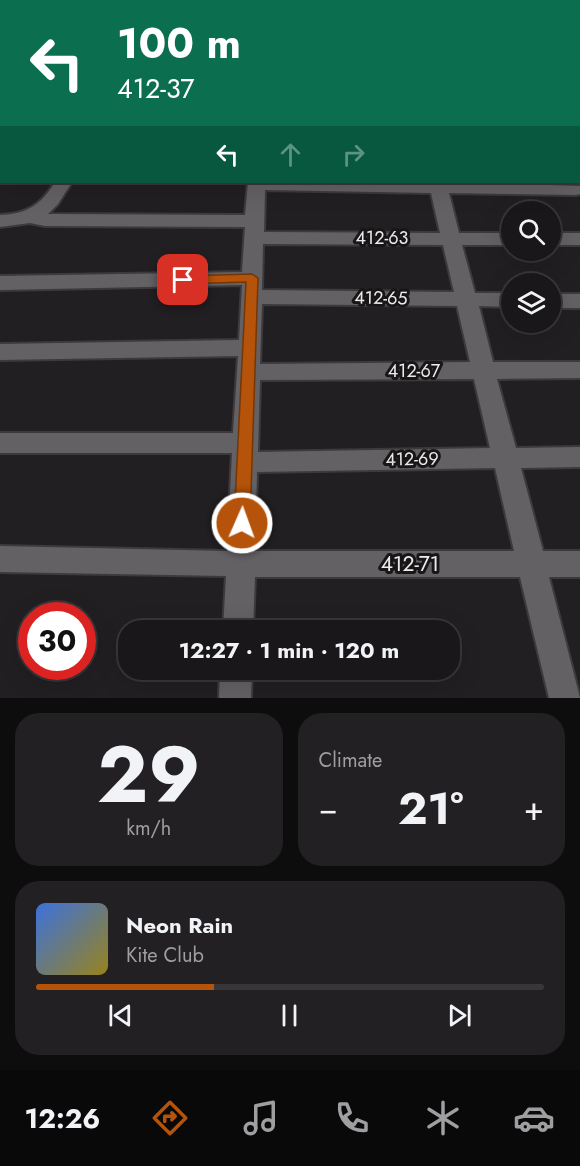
<!DOCTYPE html>
<meta charset="utf-8">
<style>
body{margin:0;font-family:Jost,sans-serif;background:#232023;color:#f1f3f6;height:100vh;display:flex;flex-direction:column;font-size:22px;white-space:nowrap}
*{box-sizing:border-box;margin:0}
p{font-size:20px;color:#9f9fa2}
.icon{flex:none;width:33px;height:33px;fill:none;stroke:currentColor;stroke-width:2;stroke-linecap:round;stroke-linejoin:round}
.map{position:relative;height:698px;overflow:hidden}
.drawer{display:flex;flex-direction:column;gap:15px;padding:15px;background:#0e0d0e;flex:1}
.drawer>*{flex:none}
.top-card{position:absolute;left:0px;top:0px;width:580px;height:183px;box-shadow:0 6px 24px #0002,0 0 0 2px #383639;background:#0b6e4f;color:#fff;overflow:hidden}
.buttons{position:absolute;left:501px;top:201px;display:grid;gap:12px}
.buttons a{display:grid;place-items:center;width:60px;height:60px;border-radius:50%;background:#1a171a;box-shadow:0 6px 24px #0002,0 0 0 2px #383639;font-size:30px}
.speed{position:absolute;left:18px;top:602px;display:flex;gap:12px;font-size:30px;font-weight:700;text-align:center}
.speed>*{display:grid;place-content:center;width:78px;height:78px;border-radius:50%;background:#1a171a;box-shadow:0 6px 24px #0002,0 0 0 2px #383639;line-height:1}
.speed .limit{border:9px solid #d22;background:#fff;color:#111}
.pin{position:absolute;display:grid;place-items:center;width:51px;height:51px;color:#fff;margin:-26px;border-radius:12px;box-shadow:0 3px 9px #0006}
.me{position:absolute;width:66px;margin:-33px;rotate:2deg;stroke-linejoin:round;filter:drop-shadow(0 0 4px #0008)}
.turn{display:flex;align-items:center;gap:21px;height:126px;padding:0 18px;font-size:27px}
.turn .icon{width:78px;height:78px;stroke-width:2.5}
.turn b{display:block;font-size:42px;line-height:51px}
.lanes{display:flex;align-items:center;height:57px;padding:0 18px;background:#0003;justify-content:center;gap:30px;direction:ltr}
.lanes .off{opacity:.35}
.big{font-size:45px;font-weight:700;line-height:1.1}
.drawer .widget{flex:1;display:flex;flex-direction:column;justify-content:center;gap:9px;min-width:0;padding:0 21px;border-radius:24px;background:#232023}
.drawer .dial{align-items:center;gap:0}
.dial b{font-size:78px;line-height:1}
.song{display:flex;align-items:center;gap:18px}
.cover{width:72px;height:72px;border-radius:9px;background:linear-gradient(135deg,hsl(220 70% 55%),hsl(50 70% 35%))}
.played{height:6px;border-radius:3px;background:linear-gradient(90deg,#b45309 35%,#383639 35%)}
.keys{display:flex;justify-content:space-around;direction:ltr}
.heat{display:flex;justify-content:space-between;align-items:center;font-size:33px;direction:ltr}
.drawer .tiles{flex:1;display:grid;gap:15px;grid-template-columns:1fr 1fr}
.widget:last-child{grid-column:span 2}
.trip{position:absolute;left:118px;top:620px;width:342px;height:60px;border-radius:24px;background:#1a171a;box-shadow:0 6px 24px #0002,0 0 0 2px #383639;font-weight:700;line-height:60px;text-align:center}
.menu{display:flex;height:96px;justify-content:space-around;align-items:center;background:#0a090a;color:#9f9fa2}
.menu .icon{width:42px;height:42px}
.menu .current{color:#b45309}
.menu b{font-size:27px;color:#f1f3f6}
.map>svg:first-child{display:block}
.lines{fill:none;stroke-linecap:round;stroke-linejoin:round}
.street-casing{stroke:#3c3a3c;stroke-width:4}
.street{fill:#646164;fill-rule:evenodd}
.route{fill:#b45309;stroke:#753606;stroke-width:1.5}
.labels{text-anchor:middle;dominant-baseline:central;stroke-width:6;stroke-linejoin:round;paint-order:stroke}
.street-label{font-size:18px;fill:#eceaeb;stroke:#191618}
.near-street-label{font-size:21px;fill:#eceaeb;stroke:#191618}
</style>
<div class="map">
<svg width="580" height="698" viewBox="0 0 580 698">
<rect width="100%" height="100%" fill="#221f22"/>
<g class="lines">
<g class="street-casing">
<g id="street">
<rect x="90" y="0" width="12" height="2"/>
<rect x="257" y="0" width="12" height="2"/>
<rect x="387" y="0" width="12" height="2"/>
<polygon points="485,0 497,0 498,2 486,2"/>
<polygon points="510,0 522,0 523,2 511,2"/>
<rect x="0" y="20" width="2" height="8"/>
<rect x="0" y="48" width="2" height="8"/>
<rect x="579" y="67" width="1" height="8"/>
<rect x="0" y="82" width="2" height="8"/>
<polygon points="579,109 580,110 580,121 579,120"/>
<polygon points="2,136 2,148 0,148 0,137"/>
<path d="M55,182H72L58,204L48,214L245,215L248,182H445L580,186V194L576,195L449,193L459,233H512V245H462L475,293H512V307L479,306L493,362H580V378L497,379L516,448L580,447V467L521,468L543,551H580V577H549L580,698H549L520,577H255L253,630H223L226,576L0,572V546L227,551L232,453H0V433H233L238,356L0,360V344L239,340L242,285L0,290V276L242,272L245,227L45,226L30,223L0,227V215C27,214 41,205 55,182ZM265,190L431,193L440,233L264,232ZM263,244L443,245L454,292L262,290ZM262,304L457,306L470,362L260,364ZM474,379L490,448L258,452L260,380ZM495,468L514,551H255L257,472Z"/>
<rect x="550" y="233" width="30" height="12"/>
<rect x="550" y="294" width="30" height="14"/>
<polygon points="220,669 252,669 251,698 219,698"/>
</g>
</g>
<use href="#street" class="street"/>
</g>
<polygon class="route" points="252,274 258,278 250,523 248,528 236,528 234,523 246,282 183,284 177,280 183,276"/>
<g class="labels">
<g class="street-label">
<text x="382" y="238">412-63</text>
<text transform="translate(381 298) rotate(1)">412-65</text>
<text x="414" y="371">412-67</text>
<text transform="translate(412 459) rotate(-1)">412-69</text>
</g>
<g class="near-street-label">
<text x="410" y="564">412-71</text>
</g>
</g>
</svg>
<div class="buttons">
<a><svg class="icon" aria-label="search" viewBox="0 0 24 24"><circle cx="10" cy="10" r="6"/><path d="M15 15l6 6"/></svg></a>
<a><svg class="icon" aria-label="layers" viewBox="0 0 24 24"><path d="M12 4l9 5-9 5-9-5zM3 14l9 5 9-5"/></svg></a>
</div>
<div class="speed"><div class="limit">30</div></div>
<div class="pin" style="left:183px;top:280px;background:#d93025"><svg class="icon" aria-label="arrive" viewBox="0 0 24 24"><path d="M6 21V4h12l-3 4 3 4H6"/></svg></div>
<svg class="me" style="left:242px;top:523px" viewBox="-20 -20 40 40"><circle r="17" fill="#b45309" stroke="#fff" stroke-width="3"/><path d="M0-11L8 9 0 5-8 9z" fill="#fff"/></svg>
<div class="trip">12:27 · 1 min · 120 m</div>
<div class="top-card">
<div class="turn"><svg class="icon" aria-label="left" viewBox="0 0 24 24"><path d="M17 20v-9H6M10 6l-5 5 5 5"/></svg><div><b>100 m</b>412-37</div></div>
<div class="lanes"><svg class="icon" aria-label="left" viewBox="0 0 24 24"><path d="M17 20v-9H6M10 6l-5 5 5 5"/></svg><svg class="icon off" aria-label="ahead" viewBox="0 0 24 24"><path d="M12 20V5M6 11l6-6 6 6"/></svg><svg class="icon off" aria-label="right" viewBox="0 0 24 24"><path d="M7 20v-9h11M14 6l5 5-5 5"/></svg></div>
</div>
</div>
<section class="drawer">
<div class="tiles">
<div class="widget dial"><b>29</b><p>km/h</p></div>
<div class="widget"><p>Climate</p>
<div class="heat"><a>−</a><b class="big">21°</b><a>+</a></div>
</div>
<div class="widget">
<div class="song"><i class="cover"></i><div><b>Neon Rain</b><p>Kite Club</p></div></div>
<div class="played"></div>
<div class="keys"><svg class="icon" aria-label="previous" viewBox="0 0 24 24"><path d="M18 5L8 12l10 7zM5 5v14"/></svg><svg class="icon" aria-label="pause" viewBox="0 0 24 24"><path d="M8 5v14M16 5v14"/></svg><svg class="icon" aria-label="next" viewBox="0 0 24 24"><path d="M6 5l10 7-10 7zM19 5v14"/></svg></div>
</div>
</div>
</section>
<nav class="menu">
<b>12:26</b>
<svg class="icon current" aria-label="directions" viewBox="0 0 24 24"><path d="M12 3l9 9-9 9-9-9zM9 14v-3h6M13 9l2 2-2 2"/></svg>
<svg class="icon" aria-label="music" viewBox="0 0 24 24"><path d="M9 18V5l10-2v13"/><circle cx="6" cy="18" r="3"/><circle cx="16" cy="16" r="3"/></svg>
<svg class="icon" aria-label="phone" viewBox="0 0 24 24"><path d="M5 4h4l2 5-3 2q2 4 5 5l2-3 5 2v4C11 20 4 13 5 4z"/></svg>
<svg class="icon" aria-label="climate" viewBox="0 0 24 24"><path d="M12 3v18M4 7l16 10M4 17L20 7"/></svg>
<svg class="icon" aria-label="car" viewBox="0 0 24 24"><path d="M5 17H2v-5l4-1 3-4h7l3 4 3 1v5h-3M9 17h6M6 11h13"/><circle cx="7" cy="17" r="2"/><circle cx="17" cy="17" r="2"/></svg>
</nav>
